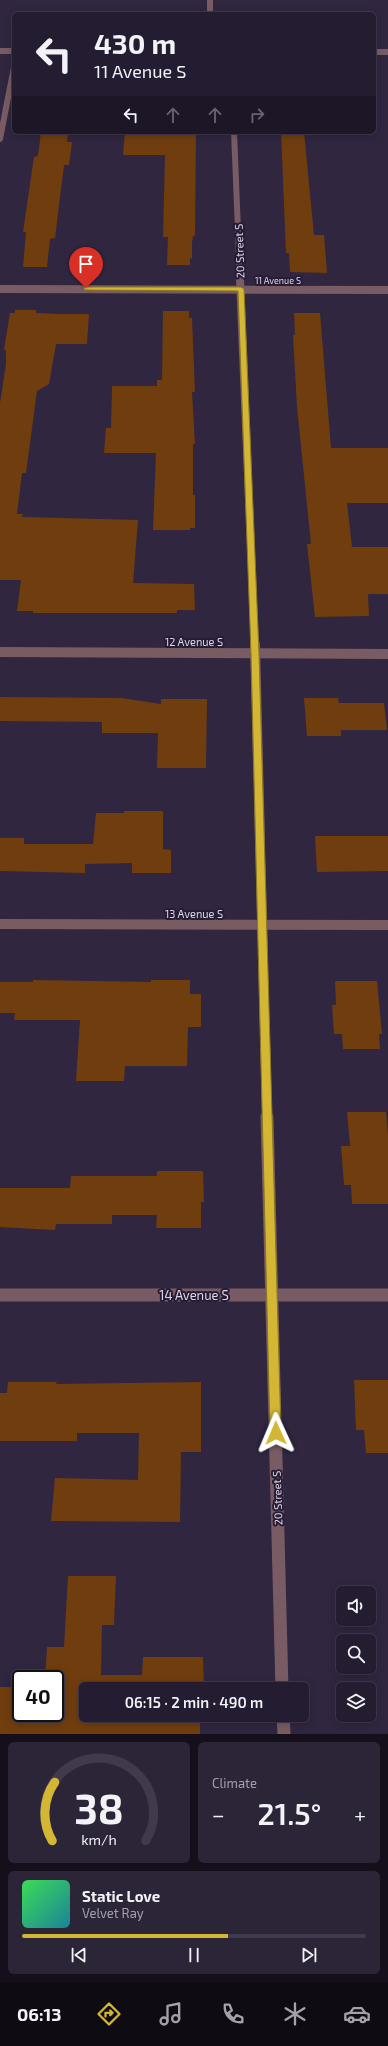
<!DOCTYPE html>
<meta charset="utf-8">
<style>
body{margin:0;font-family:"Exo 2",sans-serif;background:#2c2538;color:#f1f3f6;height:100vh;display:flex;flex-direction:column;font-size:15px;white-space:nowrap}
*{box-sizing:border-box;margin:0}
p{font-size:13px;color:#a3a1ab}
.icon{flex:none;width:22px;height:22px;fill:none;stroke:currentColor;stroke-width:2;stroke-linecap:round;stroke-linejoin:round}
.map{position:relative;height:1734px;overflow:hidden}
.panel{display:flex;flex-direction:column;gap:8px;padding:8px;background:#140f1a;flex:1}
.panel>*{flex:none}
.hud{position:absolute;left:12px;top:12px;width:364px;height:122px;border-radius:6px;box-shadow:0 2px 10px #0003,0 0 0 1px #413a4c;background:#241c30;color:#f1f3f6;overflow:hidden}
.buttons{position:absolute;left:336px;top:1586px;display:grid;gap:8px}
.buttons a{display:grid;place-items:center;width:40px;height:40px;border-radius:6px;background:#241c30;box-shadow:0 2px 10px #0003,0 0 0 1px #413a4c;font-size:20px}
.speed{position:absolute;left:12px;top:1670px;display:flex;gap:8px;font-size:20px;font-weight:700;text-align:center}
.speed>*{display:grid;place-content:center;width:52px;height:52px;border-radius:50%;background:#241c30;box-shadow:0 2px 10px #0003,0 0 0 1px #413a4c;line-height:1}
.speed .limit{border:2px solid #111;border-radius:6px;background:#fff;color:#111}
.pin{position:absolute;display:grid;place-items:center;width:34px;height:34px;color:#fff;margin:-41px -17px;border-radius:50% 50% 50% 0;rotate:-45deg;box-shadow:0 0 4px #0007}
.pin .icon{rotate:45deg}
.me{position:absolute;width:44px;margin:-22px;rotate:359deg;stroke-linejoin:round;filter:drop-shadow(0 0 3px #0008)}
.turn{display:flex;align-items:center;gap:14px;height:84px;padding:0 16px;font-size:18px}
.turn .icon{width:52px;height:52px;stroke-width:2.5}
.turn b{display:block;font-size:28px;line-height:34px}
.lanes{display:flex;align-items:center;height:38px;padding:0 16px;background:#0003;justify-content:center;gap:20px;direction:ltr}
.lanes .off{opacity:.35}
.big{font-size:30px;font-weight:600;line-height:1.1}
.panel .card{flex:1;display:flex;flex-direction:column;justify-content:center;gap:6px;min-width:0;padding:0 14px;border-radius:6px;background:#2c2538}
.panel .dial{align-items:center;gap:0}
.dial svg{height:104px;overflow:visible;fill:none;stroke:#413a4c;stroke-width:7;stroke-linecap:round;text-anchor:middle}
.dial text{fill:#f1f3f6;stroke:none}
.song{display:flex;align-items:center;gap:12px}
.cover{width:48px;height:48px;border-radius:6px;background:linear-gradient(135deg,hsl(130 70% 55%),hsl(190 70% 35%))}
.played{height:4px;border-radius:2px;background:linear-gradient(90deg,#d4b635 60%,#413a4c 60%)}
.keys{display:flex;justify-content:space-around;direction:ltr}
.heat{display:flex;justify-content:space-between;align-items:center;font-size:22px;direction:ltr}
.panel .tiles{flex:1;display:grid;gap:8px;grid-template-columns:1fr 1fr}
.card:last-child{grid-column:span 2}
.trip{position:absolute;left:79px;top:1682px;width:230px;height:40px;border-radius:6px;background:#241c30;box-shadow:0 2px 10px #0003,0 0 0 1px #413a4c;font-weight:600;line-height:40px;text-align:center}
.menu{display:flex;height:64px;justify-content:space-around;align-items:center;background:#0e0b13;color:#a3a1ab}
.menu .icon{width:28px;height:28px}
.menu .selected{color:#d4b635}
.menu b{font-size:18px;color:#f1f3f6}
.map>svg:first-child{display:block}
.building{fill:#703d0f}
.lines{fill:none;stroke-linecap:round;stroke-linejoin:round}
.minor-far3{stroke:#795c63;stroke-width:6}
.minor-far2{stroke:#795c63;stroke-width:8}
.minor-far1{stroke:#795c63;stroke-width:10}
.minor{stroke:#795c63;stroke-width:13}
.route{fill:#d4b635;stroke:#8a7622}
.labels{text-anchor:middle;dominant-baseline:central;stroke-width:4;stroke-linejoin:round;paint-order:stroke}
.far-street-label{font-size:9px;fill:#ddd7e8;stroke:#261c35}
.street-label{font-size:11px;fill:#ddd7e8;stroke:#261c35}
.near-street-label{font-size:13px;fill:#ddd7e8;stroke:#261c35}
</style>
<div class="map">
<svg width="388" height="1734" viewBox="0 0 388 1734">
<rect width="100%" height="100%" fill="#302640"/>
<g class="building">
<polygon points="41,132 68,132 67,142 72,142 69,165 64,165 55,238 50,239 47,267 23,267 26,232 23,232 34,157 38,156"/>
<polygon points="125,132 196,132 195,236 193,236 192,243 192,259 190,258 190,265 167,265 168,237 163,237 165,155 123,155"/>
<polygon points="281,132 304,132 314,235 324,235 327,273 290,272 289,253 286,253"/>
<polygon points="15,310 36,310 36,313 58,314 89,314 87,344 56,344 49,384 37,391 26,473 22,473 17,514 23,514 22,517 138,520 133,583 194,584 195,610 177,610 177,613 33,613 33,611 17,611 21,580 0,580 0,403 6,364 6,350 4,350 10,313 15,313"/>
<polygon points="163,311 189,311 189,318 192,318 195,392 192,392 195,444 193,444 193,495 195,495 195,528 190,528 190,530 153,530 156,453 104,453 106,428 111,428 112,386 157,386 157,380 162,380"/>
<polygon points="294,313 320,313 331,448 388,448 388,503 347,503 352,547 388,547 388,594 368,594 369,616 315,617 307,544 311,544 297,407 293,335 295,335"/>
<polygon points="0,697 121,698 161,704 161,699 207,699 206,768 157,768 158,733 102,733 102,722 0,721"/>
<polygon points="304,698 338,698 339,703 384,703 387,730 341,730 341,736 307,736"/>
<polygon points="124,811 163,811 163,849 171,850 171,873 132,873 132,863 85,864 85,873 0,871 0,838 24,838 24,844 93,844 96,813 124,813"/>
<polygon points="315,836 388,836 388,871 317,872"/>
<polygon points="33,980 151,982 151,980 190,980 190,994 201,994 201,1027 188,1027 187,1066 125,1066 124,1081 76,1081 80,1020 14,1020 15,1013 0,1013 0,982 33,982"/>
<polygon points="335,981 377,981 382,1034 379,1034 380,1049 343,1049 342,1034 334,1034 332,1005 336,1005"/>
<polygon points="347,1112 386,1112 388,1135 388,1204 352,1204 351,1185 344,1185 341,1146 350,1146"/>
<polygon points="157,1171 203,1171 204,1202 201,1202 201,1228 156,1228 157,1215 112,1215 112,1224 56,1224 55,1230 0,1227 0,1188 70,1188 71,1176 157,1176"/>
<polygon points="354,1380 388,1380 388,1453 366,1453 364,1430 356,1430"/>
<polygon points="8,1382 57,1382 56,1384 201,1382 201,1452 181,1452 180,1522 51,1521 55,1478 138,1480 139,1433 77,1433 77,1441 0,1441 0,1393 7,1393"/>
<polygon points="68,1576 116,1576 114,1625 102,1625 101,1675 142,1675 143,1657 203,1657 204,1689 86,1689 86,1715 200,1715 200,1734 0,1734 0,1687 21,1687 21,1713 55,1713 55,1679 45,1679 47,1647 64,1647"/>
</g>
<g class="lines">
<g class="minor-far3">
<polyline points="210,0 210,14"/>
<polyline points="0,51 14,51"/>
<polyline points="374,52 388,52"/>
<polyline points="234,132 240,280"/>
<polyline points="0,139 14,67"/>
</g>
<g class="minor-far2">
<polyline points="240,279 255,645"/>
<polyline points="0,289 388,290"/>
</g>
<g class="minor-far1">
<polyline points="255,644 267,1118"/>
<polyline points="0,652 388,654"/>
<polyline points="0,924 388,925"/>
</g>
<g class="minor">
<polyline points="267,1117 282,1689"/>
<polyline points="0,1295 388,1295"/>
<polyline points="283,1715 284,1734"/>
</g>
</g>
<polygon class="route" points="84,287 241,287 244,289 259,654 281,1433 280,1437 276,1439 271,1437 270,1433 251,654 238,291 86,290 84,290"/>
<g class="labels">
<g class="far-street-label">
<text x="278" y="280">11 Avenue S</text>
</g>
<g class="street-label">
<text transform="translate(239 251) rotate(-92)">20 Street S</text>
<text x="194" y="641">12 Avenue S</text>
<text x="194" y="913">13 Avenue S</text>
<text transform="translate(277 1498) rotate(-92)">20 Street S</text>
</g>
<g class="near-street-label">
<text x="194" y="1295">14 Avenue S</text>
</g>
</g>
</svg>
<div class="buttons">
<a><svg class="icon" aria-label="sound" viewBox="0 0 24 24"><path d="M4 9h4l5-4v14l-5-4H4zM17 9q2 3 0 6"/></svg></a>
<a><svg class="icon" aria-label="search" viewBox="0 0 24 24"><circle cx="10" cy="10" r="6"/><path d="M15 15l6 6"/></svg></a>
<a><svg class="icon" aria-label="layers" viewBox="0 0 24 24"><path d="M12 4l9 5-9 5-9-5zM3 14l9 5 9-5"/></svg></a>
</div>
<div class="speed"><div class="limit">40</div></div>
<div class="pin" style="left:86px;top:288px;background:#d93025"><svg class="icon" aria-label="arrive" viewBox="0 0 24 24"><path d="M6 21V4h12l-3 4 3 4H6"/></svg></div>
<svg class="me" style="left:276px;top:1433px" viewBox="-20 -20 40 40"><path d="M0-17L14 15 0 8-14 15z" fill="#d4b635" stroke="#fff" stroke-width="4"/></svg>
<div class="trip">06:15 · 2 min · 490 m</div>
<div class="hud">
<div class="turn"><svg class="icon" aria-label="left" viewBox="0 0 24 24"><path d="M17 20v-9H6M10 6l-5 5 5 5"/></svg><div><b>430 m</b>11 Avenue S</div></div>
<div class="lanes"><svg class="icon" aria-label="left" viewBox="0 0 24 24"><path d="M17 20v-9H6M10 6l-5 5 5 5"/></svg><svg class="icon off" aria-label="ahead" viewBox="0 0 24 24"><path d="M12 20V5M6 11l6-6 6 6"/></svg><svg class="icon off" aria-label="ahead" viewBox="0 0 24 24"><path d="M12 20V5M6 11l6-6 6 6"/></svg><svg class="icon off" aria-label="right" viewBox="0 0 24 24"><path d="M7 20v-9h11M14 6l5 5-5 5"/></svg></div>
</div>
</div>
<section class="panel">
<div class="tiles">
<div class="card dial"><svg viewBox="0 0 100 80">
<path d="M14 69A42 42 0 1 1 86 69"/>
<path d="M14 69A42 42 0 0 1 16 24" stroke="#d4b635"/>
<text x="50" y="56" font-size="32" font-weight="700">38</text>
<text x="50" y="72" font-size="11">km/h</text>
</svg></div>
<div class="card"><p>Climate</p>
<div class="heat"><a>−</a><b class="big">21.5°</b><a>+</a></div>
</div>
<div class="card">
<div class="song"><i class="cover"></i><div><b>Static Love</b><p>Velvet Ray</p></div></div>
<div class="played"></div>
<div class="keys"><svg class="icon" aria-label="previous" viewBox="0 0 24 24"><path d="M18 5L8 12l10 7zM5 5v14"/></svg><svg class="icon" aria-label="pause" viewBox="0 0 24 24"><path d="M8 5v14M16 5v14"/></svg><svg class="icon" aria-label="next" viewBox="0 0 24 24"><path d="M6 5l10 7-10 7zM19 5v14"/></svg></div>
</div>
</div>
</section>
<nav class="menu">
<b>06:13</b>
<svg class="icon selected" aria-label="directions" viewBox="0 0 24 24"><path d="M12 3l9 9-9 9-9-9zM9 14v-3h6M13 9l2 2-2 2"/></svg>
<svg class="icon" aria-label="music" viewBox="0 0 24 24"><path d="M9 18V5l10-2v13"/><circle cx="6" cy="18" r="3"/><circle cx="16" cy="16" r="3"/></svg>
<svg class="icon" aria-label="phone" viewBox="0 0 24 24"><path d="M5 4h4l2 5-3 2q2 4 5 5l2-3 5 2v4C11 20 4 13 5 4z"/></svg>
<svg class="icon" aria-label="climate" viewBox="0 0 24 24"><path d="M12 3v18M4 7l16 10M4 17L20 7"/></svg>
<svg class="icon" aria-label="car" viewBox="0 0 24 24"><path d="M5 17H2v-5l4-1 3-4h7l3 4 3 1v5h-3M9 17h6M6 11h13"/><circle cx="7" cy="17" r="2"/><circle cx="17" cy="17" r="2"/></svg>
</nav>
